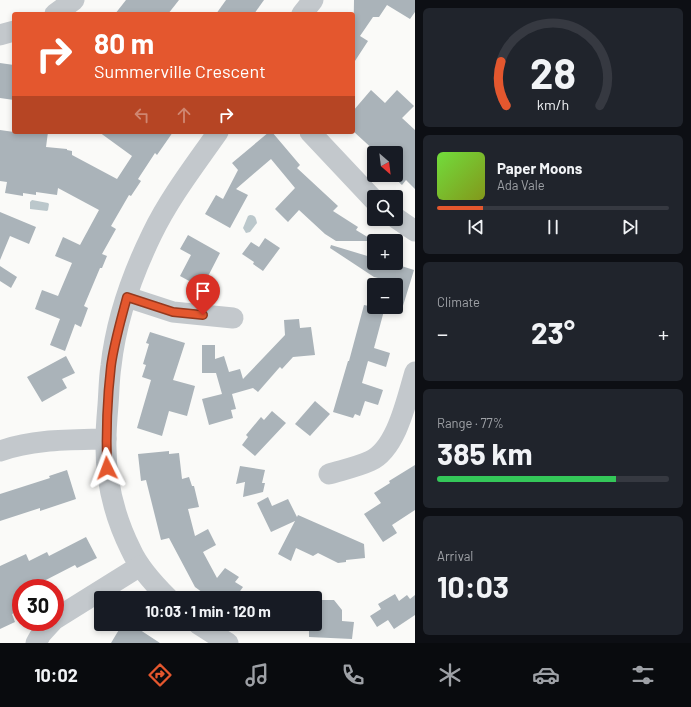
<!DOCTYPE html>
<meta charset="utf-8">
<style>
body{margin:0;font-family:Barlow,sans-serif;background:#20242c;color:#f1f3f6;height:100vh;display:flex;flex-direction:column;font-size:15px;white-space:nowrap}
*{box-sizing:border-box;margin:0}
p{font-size:13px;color:#9ea1a6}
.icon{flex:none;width:22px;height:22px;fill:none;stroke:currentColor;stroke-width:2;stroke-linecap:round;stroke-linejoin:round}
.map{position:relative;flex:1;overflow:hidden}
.side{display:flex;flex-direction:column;gap:8px;padding:8px;background:#0d0f14;width:276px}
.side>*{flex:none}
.top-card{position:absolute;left:12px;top:12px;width:343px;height:122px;border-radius:4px;box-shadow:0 2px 6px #0003;background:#e4572e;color:#fff;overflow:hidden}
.needle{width:26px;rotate:152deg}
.buttons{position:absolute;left:367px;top:146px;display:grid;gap:8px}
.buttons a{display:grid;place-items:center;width:36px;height:36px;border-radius:4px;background:#171b24;box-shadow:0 2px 6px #0003;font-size:20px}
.speed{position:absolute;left:12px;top:579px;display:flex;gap:8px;font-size:20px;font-weight:700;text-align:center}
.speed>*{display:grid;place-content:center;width:52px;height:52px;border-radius:50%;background:#171b24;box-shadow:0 2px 6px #0003;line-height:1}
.speed .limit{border:6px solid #d22;background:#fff;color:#111}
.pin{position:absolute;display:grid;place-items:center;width:34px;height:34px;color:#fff;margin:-41px -17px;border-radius:50% 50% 50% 0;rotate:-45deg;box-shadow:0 0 4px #0007}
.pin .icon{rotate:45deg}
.me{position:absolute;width:44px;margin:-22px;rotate:357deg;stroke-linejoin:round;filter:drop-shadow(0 0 3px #0008)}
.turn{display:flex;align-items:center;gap:14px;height:84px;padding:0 16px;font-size:18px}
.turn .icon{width:52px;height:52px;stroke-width:2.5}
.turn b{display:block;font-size:28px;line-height:34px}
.lanes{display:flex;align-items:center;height:38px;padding:0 16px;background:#0003;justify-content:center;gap:20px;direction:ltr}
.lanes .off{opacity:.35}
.big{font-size:30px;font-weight:700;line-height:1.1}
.side .widget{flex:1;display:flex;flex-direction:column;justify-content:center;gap:6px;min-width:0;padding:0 14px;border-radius:6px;background:#20242c}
.side .dial{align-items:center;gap:0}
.dial svg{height:104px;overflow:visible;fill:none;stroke:#363941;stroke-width:7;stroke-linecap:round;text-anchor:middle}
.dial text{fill:#f1f3f6;stroke:none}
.song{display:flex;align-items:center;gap:12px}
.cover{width:48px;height:48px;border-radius:6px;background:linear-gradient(135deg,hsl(100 70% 55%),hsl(70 70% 35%))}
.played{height:4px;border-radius:2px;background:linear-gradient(90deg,#e4572e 20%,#363941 20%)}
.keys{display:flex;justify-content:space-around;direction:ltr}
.heat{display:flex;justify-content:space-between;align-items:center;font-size:22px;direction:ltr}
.charge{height:6px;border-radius:3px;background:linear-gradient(90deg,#34c759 77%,#363941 0)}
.trip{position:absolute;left:94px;top:591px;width:228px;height:40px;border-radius:4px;background:#171b24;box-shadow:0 2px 6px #0003;font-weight:700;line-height:40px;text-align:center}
.tabs{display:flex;height:64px;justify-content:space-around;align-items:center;background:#090b0e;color:#9ea1a6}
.tabs .icon{width:28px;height:28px}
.tabs .active{color:#e4572e}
.tabs b{font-size:18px;color:#f1f3f6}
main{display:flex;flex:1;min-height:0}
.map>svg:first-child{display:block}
.water{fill:#bbc7cb}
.building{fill:#aab3b9}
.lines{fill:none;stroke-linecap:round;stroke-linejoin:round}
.minor{stroke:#c3c8cc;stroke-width:21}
.route-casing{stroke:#94391e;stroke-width:10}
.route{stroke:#e4572e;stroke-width:7}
</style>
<main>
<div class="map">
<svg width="415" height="643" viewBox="0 0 415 643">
<rect width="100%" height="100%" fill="#fafaf8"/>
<g class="water">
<polygon points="32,200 48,203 49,204 48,210 47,211 30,209 30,202"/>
<path d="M250,215C255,215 256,218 257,223L250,232L246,233L243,228L248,216Z"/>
</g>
<g class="building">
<polygon points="126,0 179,0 168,14 115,14"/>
<polygon points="226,0 264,0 254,14 216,14"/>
<polygon points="354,0 415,0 415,12 410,19 387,5 379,17 373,17 360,36 368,41 353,64"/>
<polygon points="0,63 14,65 14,100 0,98"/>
<polygon points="371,90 385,103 397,90 414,106 402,118 415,130 415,189 406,180 402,185 391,175 396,175 396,153 375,153 376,152 353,131 353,111"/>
<polygon points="0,130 14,132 48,132 46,147 67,149 67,150 72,151 72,155 117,179 132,156 99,132 173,132 157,155 155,153 138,179 141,181 131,196 129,195 111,226 116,229 102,254 107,256 102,268 100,268 84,306 88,308 81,327 75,324 65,351 50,345 60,319 35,309 42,290 58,296 72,263 55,256 63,237 80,245 99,210 58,188 57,195 36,192 36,195 23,193 23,196 5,193 7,182 0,181"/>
<polygon points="269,132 272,132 300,165 297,168 338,206 333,211 358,227 356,230 374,241 336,241 325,234 299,210 288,222 275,209 295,188 271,159 236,189 248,195 230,228 205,214 216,195 223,199 238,170 232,163"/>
<polygon points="0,212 36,227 29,244 10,236 0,260"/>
<polygon points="188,235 220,253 202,288 180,276 191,255 180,249"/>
<polygon points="265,238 280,248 263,271 253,264 254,262 242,254 251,242 259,247"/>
<polygon points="331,245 374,258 374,263 392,263 414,270 402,309 394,307 396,307 396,285 376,285 378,278 374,277 330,248"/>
<polygon points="0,266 17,277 11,288 0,281"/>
<polygon points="374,291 374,307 385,307 374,348 390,353 386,367 368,361 362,383 383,390 378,405 365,401 360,416 355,414 353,418 333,412 348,361 349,361 364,305 369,306"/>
<polygon points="299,319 300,328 311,327 315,355 293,357 282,369 280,367 279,368 258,392 253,388 232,394 236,409 231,410 233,418 209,425 202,399 222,394 216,373 202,373 202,345 215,345 215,359 224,356 229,372 240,369 243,379 285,335 284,320"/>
<polygon points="150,332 185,343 173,380 195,386 187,416 169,411 162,436 137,428 151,380 142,377 146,365 143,364 149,344 146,343"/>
<polygon points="66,356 75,373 62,379 67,388 42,402 27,377"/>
<polygon points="315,401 330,414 310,436 295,424"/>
<polygon points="272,411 286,423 255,456 242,445 248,437 246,435 261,417 264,420"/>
<polygon points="169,451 169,454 179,453 182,479 189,477 192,486 194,486 199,507 188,509 195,536 208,529 216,545 203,552 217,578 225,568 239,577 235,582 243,587 235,598 210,598 195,587 169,538 161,540 146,480 141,481 138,454"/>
<polygon points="415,465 415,510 392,525 397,533 383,542 364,514 381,503 374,493 390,483 389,481"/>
<polygon points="240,466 265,470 262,483 265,483 263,492 243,497 245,482 236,484"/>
<polygon points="67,470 76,499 40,511 40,508 0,521 0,494 50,478 49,476"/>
<polygon points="268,497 272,506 288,499 297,517 298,515 364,544 365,558 346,560 346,562 338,563 318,553 313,556 296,548 291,561 278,554 295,521 271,532 257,503"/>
<polygon points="86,537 97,558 77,568 75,565 40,583 42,588 21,588 21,610 12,614 15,622 0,629 0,566 26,554 29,561 47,552 49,556"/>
<polygon points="395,594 399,601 407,595 410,599 415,595 415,615 394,629 388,620 377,627 370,616 381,609 378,604"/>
<polygon points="315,600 334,600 342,610 342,621 354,622 352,639 309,637 309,624 315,624"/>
<polygon points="129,624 131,624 160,643 111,643 120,628 125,631"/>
</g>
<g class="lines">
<g class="minor">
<polyline points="55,14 74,0"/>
<polyline points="302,14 313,0"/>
<polyline points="0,35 14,31"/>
<polyline points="310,132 374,200"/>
<polyline points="396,218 415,231"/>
<polyline points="127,297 173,312 233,318"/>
<path d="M0,451C34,439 70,440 106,439"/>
<path d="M329,474C342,470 357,467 370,461C397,449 407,398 415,372"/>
<path d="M168,598C154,584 139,568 131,550C114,516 105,477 106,439C106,428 107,417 108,405C109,392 109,379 111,366C116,320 132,275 152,234C170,197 195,165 218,132"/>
<polyline points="55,619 140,566"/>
<polyline points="198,624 228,643"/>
<polyline points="36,643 41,634 52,622"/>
</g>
</g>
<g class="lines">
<g class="route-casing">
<path id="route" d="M107,468C106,435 107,400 111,366C114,343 121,320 127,297L173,312L203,315"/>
</g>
<use href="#route" class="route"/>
</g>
</svg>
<div class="buttons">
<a><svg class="needle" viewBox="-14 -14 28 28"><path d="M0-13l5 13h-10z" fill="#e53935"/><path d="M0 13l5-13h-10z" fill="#9ea1a6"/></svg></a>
<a><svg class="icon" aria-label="search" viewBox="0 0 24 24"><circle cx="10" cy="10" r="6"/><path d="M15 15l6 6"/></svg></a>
<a>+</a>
<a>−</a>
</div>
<div class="speed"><div class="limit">30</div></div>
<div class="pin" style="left:203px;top:315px;background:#d93025"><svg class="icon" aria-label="arrive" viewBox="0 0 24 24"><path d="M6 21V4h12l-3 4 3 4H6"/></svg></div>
<svg class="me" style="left:107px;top:468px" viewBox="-20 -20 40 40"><path d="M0-17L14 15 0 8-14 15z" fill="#e4572e" stroke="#fff" stroke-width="4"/></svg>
<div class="trip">10:03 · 1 min · 120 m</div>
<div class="top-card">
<div class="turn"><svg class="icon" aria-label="right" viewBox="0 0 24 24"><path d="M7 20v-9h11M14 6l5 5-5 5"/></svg><div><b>80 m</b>Summerville Crescent</div></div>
<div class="lanes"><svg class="icon off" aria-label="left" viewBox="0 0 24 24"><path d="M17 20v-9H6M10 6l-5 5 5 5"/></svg><svg class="icon off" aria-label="ahead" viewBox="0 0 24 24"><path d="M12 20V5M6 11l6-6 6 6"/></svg><svg class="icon" aria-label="right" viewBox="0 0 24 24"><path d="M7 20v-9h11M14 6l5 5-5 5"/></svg></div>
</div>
</div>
<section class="side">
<div class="widget dial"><svg viewBox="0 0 100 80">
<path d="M14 69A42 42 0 1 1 86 69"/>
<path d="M14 69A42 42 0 0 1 10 35" stroke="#e4572e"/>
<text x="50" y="56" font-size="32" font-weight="700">28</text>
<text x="50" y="72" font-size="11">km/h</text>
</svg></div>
<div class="widget">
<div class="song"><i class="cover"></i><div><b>Paper Moons</b><p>Ada Vale</p></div></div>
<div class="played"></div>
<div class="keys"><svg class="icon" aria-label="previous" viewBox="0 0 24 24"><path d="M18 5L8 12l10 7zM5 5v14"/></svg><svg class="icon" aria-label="pause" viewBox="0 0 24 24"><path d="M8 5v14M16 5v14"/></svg><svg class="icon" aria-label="next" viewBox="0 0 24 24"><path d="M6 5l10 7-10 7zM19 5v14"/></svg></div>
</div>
<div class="widget"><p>Climate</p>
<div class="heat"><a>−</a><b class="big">23°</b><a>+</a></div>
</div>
<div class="widget"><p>Range · 77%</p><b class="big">385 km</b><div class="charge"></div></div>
<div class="widget"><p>Arrival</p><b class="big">10:03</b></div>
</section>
</main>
<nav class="tabs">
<b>10:02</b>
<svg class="icon active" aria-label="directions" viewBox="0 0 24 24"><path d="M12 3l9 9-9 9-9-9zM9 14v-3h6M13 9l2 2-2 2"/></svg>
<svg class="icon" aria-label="music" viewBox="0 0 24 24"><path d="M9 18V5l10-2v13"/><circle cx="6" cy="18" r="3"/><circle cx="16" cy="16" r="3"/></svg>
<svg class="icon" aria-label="phone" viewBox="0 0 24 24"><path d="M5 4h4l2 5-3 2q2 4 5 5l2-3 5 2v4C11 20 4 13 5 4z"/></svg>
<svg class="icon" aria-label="climate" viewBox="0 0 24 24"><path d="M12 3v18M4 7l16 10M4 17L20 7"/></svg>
<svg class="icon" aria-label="car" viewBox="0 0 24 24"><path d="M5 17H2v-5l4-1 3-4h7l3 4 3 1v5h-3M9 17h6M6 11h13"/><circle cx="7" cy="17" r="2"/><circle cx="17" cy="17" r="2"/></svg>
<svg class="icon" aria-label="filters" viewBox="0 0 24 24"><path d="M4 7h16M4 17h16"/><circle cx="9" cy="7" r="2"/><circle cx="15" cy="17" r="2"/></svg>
</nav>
